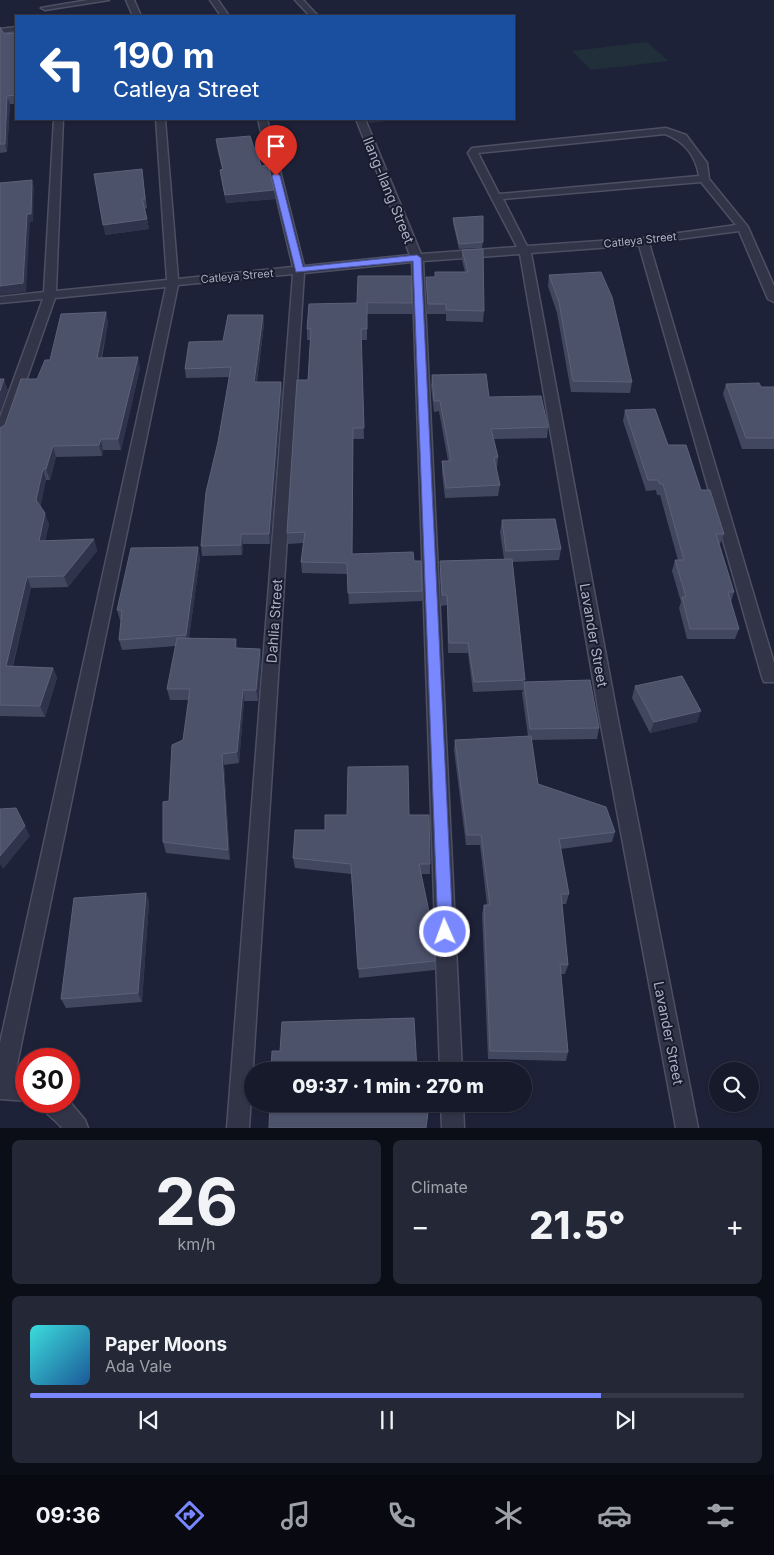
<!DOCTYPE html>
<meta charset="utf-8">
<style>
body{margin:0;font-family:Inter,sans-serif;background:#232736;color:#f1f3f6;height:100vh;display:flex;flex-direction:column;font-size:19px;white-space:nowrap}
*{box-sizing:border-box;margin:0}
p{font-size:16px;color:#9ea1a8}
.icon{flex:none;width:28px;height:28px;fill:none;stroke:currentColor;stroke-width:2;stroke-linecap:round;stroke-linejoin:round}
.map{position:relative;height:1128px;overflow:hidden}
.panel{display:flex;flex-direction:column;gap:12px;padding:12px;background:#0c0e17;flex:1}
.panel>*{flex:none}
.hud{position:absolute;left:15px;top:15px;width:500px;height:105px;border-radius:0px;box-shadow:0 1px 4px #0004,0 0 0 1px #353847;background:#1a4fa0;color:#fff;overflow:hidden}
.buttons{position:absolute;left:709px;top:1062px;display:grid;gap:10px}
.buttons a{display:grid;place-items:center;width:50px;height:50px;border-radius:50%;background:#161a2a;box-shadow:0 1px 4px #0004,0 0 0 1px #353847;font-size:25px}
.speed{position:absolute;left:15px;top:1048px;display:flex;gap:10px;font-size:25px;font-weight:700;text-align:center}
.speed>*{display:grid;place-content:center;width:65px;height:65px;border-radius:50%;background:#161a2a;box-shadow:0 1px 4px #0004,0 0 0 1px #353847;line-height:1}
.speed .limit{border:8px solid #d22;background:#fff;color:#111}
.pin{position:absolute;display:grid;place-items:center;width:42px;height:42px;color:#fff;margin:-51px -21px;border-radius:50% 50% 50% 0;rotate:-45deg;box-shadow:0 0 5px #0007}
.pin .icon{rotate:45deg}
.me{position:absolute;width:55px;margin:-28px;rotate:358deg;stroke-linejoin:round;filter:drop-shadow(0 0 4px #0008)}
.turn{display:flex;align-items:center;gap:18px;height:105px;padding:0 15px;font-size:22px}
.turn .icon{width:65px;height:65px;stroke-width:2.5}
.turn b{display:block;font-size:35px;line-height:42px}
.big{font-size:38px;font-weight:800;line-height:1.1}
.panel .widget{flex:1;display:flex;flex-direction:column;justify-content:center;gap:8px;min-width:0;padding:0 18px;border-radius:8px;background:#232736}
.panel .dial{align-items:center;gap:0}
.dial b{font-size:65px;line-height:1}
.song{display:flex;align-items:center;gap:15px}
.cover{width:60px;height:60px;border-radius:8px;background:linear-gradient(135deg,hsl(180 70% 55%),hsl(210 70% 35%))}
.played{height:5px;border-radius:2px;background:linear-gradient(90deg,#7988fe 80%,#353847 80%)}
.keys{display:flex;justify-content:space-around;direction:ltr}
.heat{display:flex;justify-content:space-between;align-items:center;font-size:28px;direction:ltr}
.panel .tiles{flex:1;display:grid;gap:12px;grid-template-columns:1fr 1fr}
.widget:last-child{grid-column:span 2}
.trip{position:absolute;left:244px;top:1062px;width:288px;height:50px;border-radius:25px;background:#161a2a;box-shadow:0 1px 4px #0004,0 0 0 1px #353847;font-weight:800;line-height:50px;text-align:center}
.menu{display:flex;height:80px;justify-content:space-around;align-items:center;background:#090a11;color:#9ea1a8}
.menu .icon{width:35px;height:35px}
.menu .current{color:#7988fe}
.menu b{font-size:22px;color:#f1f3f6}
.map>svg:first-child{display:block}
.green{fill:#202f39}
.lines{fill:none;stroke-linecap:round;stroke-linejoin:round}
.minor-casing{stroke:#4d5063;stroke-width:3}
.minor{fill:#323548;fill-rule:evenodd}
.wall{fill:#424760}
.shaded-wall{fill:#2f334b}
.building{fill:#4d526b;stroke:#5c6179}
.route{fill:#7988fe;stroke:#4f58a5}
.labels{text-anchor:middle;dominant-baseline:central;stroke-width:4;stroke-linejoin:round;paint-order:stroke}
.far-street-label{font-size:11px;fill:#acafc5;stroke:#181b2c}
.street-label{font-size:14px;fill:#acafc5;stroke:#181b2c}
</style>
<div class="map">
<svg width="774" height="1128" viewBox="0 0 774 1128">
<rect width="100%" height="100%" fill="#1e2238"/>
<polygon class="green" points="647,42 668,61 591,70 572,51"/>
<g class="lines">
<g class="minor-casing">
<g id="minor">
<polygon points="88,0 109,0 45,10 41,8"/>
<polygon points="126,0 134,0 141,16 133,16"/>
<polygon points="210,0 218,0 229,16 221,16"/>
<polygon points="295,0 303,0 318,16 310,16"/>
<polygon points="16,27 16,31 0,33 0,29"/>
<path d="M54,119H63L56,291L167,280L156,119H165L178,279L293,267L258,119H267L304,266L410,255L356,119H365L421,254L517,247L468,153L472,148L666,128L686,135L707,163L709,179L748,227L774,286V302L768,299L739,231L649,243L774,663V682H764L762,677L639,245L531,253L618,720L698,1128H676L600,720L520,254L423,261L462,1071H440L412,262L304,273L249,1128H227L293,274L178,285L14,1079L26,1080L28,1101L0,1099V1043L166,287L55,298L7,435L0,439V417L43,299L0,303V297L44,292ZM665,134C684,141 696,156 699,176L499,194L478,153ZM701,182L736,225L643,238L527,246L503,199Z"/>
<path d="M38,1101H69L85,1120L88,1128H62C54,1118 42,1112 38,1101Z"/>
<polygon points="441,1104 463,1104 464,1128 442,1128"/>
</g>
</g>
<use href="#minor" class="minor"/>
</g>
<g class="wall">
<polygon points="0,27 4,34 16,33 16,104 10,104 7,152 0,153"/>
<polygon points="216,139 254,148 275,199 226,203 221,178 220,170 222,169 217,148"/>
<polygon points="143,178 147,208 145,209 149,229 105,235"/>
<polygon points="453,218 483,242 482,248 459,249 453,223"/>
<polygon points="462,250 484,311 483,322 446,321 446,314 427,314 426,277 435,277 465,272 462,260"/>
<polygon points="549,275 632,382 630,393 571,392 557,313 548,286"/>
<polygon points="412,303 412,314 367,314 367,340 361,340 364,439 353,439 352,554 414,561 422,591 422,601 349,604 347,574 302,573 301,562 303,543 288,544 287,533 308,380 311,340 307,340 307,329 309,304"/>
<polygon points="106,312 108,323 102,358 140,368 121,450 103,450 102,456 56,457 50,480 46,480 40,507 49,524 45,541 94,539 97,551 68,587 31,588 13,666 53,668 57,678 45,717 0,716 0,428 5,425 50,360"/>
<polygon points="263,315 264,324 257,382 281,382 282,392 270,544 243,544 242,555 202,556 201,546 229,377 186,378 185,369"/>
<polygon points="432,375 489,397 548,427 547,438 494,439 498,457 497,468 496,468 500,485 498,496 445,498 442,472 442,461 448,461 439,411 434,412 431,386"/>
<polygon points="726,384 761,387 774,387 774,450 774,449 742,449 723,394"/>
<polygon points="625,410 668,445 701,490 724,534 720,544 719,544 734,592 731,602 739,629 735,639 687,639 679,608 681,602 672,571 675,560 678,560 660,495 657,495 656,490 646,491 623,421"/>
<polygon points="502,520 561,549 559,560 512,562 524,682 599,728 597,739 531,740 538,784 615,832 612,842 561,849 569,894 566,904 562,904 568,965 565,974 561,974 568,1052 566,1061 488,1059 482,914 484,905 487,905 480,845 466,845 454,750 455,740 528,736 522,693 523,690 473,692 468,653 448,653 447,605 441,606 440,571 440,561 504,559 500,532"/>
<polygon points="200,557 189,638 238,648 260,649 261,660 258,701 244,701 239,763 224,765 230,860 166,853 163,842 169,801 183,740 189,700 170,700 167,689 176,646 122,650 119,640 121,620 120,620 117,610"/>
<polygon points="635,686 697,722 650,733 632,698"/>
<polygon points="409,815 430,864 430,874 421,874 435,961 435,970 359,978 351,874 295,868 293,858 325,830"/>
<polygon points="146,893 149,902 142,1002 66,1008 61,999"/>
</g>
<g class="shaded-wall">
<polygon points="7,96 10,104 7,152 5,144"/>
<polygon points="369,119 396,119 396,120 369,123"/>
<polygon points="32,180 34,188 33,222 30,222 26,292 0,295 0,286 27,214"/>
<polygon points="274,190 275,199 226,203 225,195"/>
<polygon points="147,219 149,229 105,235 103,225"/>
<polygon points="106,312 108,323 99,369 97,358"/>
<polygon points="263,315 264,324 255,392 254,382"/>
<polygon points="138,357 140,368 121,450 118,439"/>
<polygon points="4,379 8,390 0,412 0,391"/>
<polygon points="281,382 282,392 270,544 269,534"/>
<polygon points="101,439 103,450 102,456 99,445"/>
<polygon points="53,446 56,457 50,480 46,469"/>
<polygon points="43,469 46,480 40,511 36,500"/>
<polygon points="45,513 49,524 43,552 39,541"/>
<polygon points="241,534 243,544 242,555 241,545"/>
<polygon points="94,539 97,551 68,587 64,576"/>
<polygon points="198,547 200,557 188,645 186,635"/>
<polygon points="27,577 31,588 10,676 6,666"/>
<polygon points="236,639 238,650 235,648"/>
<polygon points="260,649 261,660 258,701 256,690"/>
<polygon points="53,668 57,678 45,717 40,706"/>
<polygon points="243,690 244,701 239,763 237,752"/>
<polygon points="701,711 697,722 650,733 654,722"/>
<polygon points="222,754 224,765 230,860 228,850"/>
<polygon points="16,808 30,836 3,869 0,864 0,856"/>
<polygon points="146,893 149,902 142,1002 138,993"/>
</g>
<g class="building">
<polygon points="0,27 4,34 16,33 16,95 7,96 5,144 0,144"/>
<polygon points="250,136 254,148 256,148 261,166 268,165 274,190 225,195 220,170 223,169 216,139"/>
<polygon points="142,169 145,199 142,199 147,219 103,225 94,174"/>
<polygon points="32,180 31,214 27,214 23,283 0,286 0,183"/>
<polygon points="483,216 483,242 459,244 453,218"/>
<polygon points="483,249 484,311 446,310 446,304 428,304 426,277 435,277 435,272 468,272 462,250"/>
<polygon points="601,272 612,297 632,382 573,381 559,302 549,275"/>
<polygon points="358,276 411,276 412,303 367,303 367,329 361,329 364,428 353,428 352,554 413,552 414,561 421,561 422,591 348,593 347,563 301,562 305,532 287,533 297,380 308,380 311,329 307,329 309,304 357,303"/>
<polygon points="106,312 97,358 138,357 118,439 101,439 99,445 53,446 46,469 43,469 36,500 45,513 39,541 94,539 64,576 27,577 6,666 53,668 40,706 0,705 0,428 5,425 21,379 37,379 45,360 50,360 61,314"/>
<polygon points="228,315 263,315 254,382 281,382 269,534 241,534 241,545 201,546 206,492 218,442 231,367 185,369 189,342 223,341"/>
<polygon points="486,374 489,397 541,396 548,427 491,429 498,457 494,458 500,485 446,488 442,461 451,461 440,401 434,401 432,375"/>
<polygon points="0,379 4,379 0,391"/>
<polygon points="759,383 761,387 774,387 774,438 746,438 726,384"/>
<polygon points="655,409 668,445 686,445 701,490 710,490 724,534 716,534 734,592 728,592 739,629 690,629 682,597 686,597 675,560 684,560 663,484 660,484 658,480 648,480 625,410"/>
<polygon points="555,519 561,549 506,551 502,520"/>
<polygon points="198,547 186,635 119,640 122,610 117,610 131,548"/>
<polygon points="512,559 525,680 474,682 468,643 449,643 447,595 442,595 440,561"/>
<polygon points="177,638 236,639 235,648 260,649 256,690 243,690 237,752 222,754 228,850 163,842 163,802 169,801 172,745 183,740 190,689 167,689"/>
<polygon points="682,676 701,711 654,722 635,686"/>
<polygon points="590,680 599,728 530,729 524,682"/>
<polygon points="531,736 538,784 606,807 615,832 559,839 569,894 561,894 568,965 560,964 568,1052 490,1051 484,905 490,905 481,835 467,835 455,740"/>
<polygon points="408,766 409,815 429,815 430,864 419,864 433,931 435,961 358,969 351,864 293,858 295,830 325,830 325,815 347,815 348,767"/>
<polygon points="16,808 25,826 0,856 0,809"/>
<polygon points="146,893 138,993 61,999 74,898"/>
<polygon points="414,1018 417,1071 271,1071 272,1051 280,1051 282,1022"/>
<polygon points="270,1104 429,1104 426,1128 269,1128"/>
</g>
<polygon class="route" points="276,173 280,176 303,267 417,255 421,258 453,932 451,938 445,940 440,938 438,932 413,261 296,272 272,176"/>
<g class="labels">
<g class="far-street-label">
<text transform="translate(640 240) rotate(-6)">Catleya Street</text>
<text transform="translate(237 276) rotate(-5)">Catleya Street</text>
</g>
<g class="street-label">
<text transform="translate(389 190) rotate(68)">Ilang-Ilang Street</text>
<text transform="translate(274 621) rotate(-86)">Dahlia Street</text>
<text transform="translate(594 635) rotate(80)">Lavander Street</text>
<text transform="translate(669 1033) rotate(79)">Lavander Street</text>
</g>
</g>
</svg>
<div class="buttons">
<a><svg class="icon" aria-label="search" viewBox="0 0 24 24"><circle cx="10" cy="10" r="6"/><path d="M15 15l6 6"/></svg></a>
</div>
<div class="speed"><div class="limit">30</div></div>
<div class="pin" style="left:276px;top:176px;background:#d93025"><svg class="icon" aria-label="arrive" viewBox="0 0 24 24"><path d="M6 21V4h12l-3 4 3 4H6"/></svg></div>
<svg class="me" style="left:445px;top:932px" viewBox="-20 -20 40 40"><circle r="17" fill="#7988fe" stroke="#fff" stroke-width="3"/><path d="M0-11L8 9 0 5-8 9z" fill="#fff"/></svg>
<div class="trip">09:37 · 1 min · 270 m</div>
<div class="hud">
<div class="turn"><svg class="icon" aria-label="left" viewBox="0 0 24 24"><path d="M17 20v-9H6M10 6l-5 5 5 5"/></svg><div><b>190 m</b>Catleya Street</div></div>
</div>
</div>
<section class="panel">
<div class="tiles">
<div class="widget dial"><b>26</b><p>km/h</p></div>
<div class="widget"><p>Climate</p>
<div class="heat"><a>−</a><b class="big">21.5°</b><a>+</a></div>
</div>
<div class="widget">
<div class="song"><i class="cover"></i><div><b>Paper Moons</b><p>Ada Vale</p></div></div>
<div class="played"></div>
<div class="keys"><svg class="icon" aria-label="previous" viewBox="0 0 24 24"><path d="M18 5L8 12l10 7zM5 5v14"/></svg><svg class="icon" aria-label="pause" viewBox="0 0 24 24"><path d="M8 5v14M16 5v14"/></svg><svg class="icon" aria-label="next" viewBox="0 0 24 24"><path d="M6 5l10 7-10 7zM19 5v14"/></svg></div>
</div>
</div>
</section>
<nav class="menu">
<b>09:36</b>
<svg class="icon current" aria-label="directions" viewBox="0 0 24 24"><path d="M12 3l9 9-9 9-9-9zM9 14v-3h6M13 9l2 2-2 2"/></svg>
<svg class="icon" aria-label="music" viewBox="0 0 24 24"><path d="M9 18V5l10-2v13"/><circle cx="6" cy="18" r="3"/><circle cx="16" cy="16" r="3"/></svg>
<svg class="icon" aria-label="phone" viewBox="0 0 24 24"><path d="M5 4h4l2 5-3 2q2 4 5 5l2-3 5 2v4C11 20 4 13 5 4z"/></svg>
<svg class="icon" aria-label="climate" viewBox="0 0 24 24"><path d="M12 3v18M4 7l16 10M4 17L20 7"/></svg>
<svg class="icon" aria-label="car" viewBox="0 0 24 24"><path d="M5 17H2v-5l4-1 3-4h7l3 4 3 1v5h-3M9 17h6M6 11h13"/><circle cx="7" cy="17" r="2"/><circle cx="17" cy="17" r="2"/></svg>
<svg class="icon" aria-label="filters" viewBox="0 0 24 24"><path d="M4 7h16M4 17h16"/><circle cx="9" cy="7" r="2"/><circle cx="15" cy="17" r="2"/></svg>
</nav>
